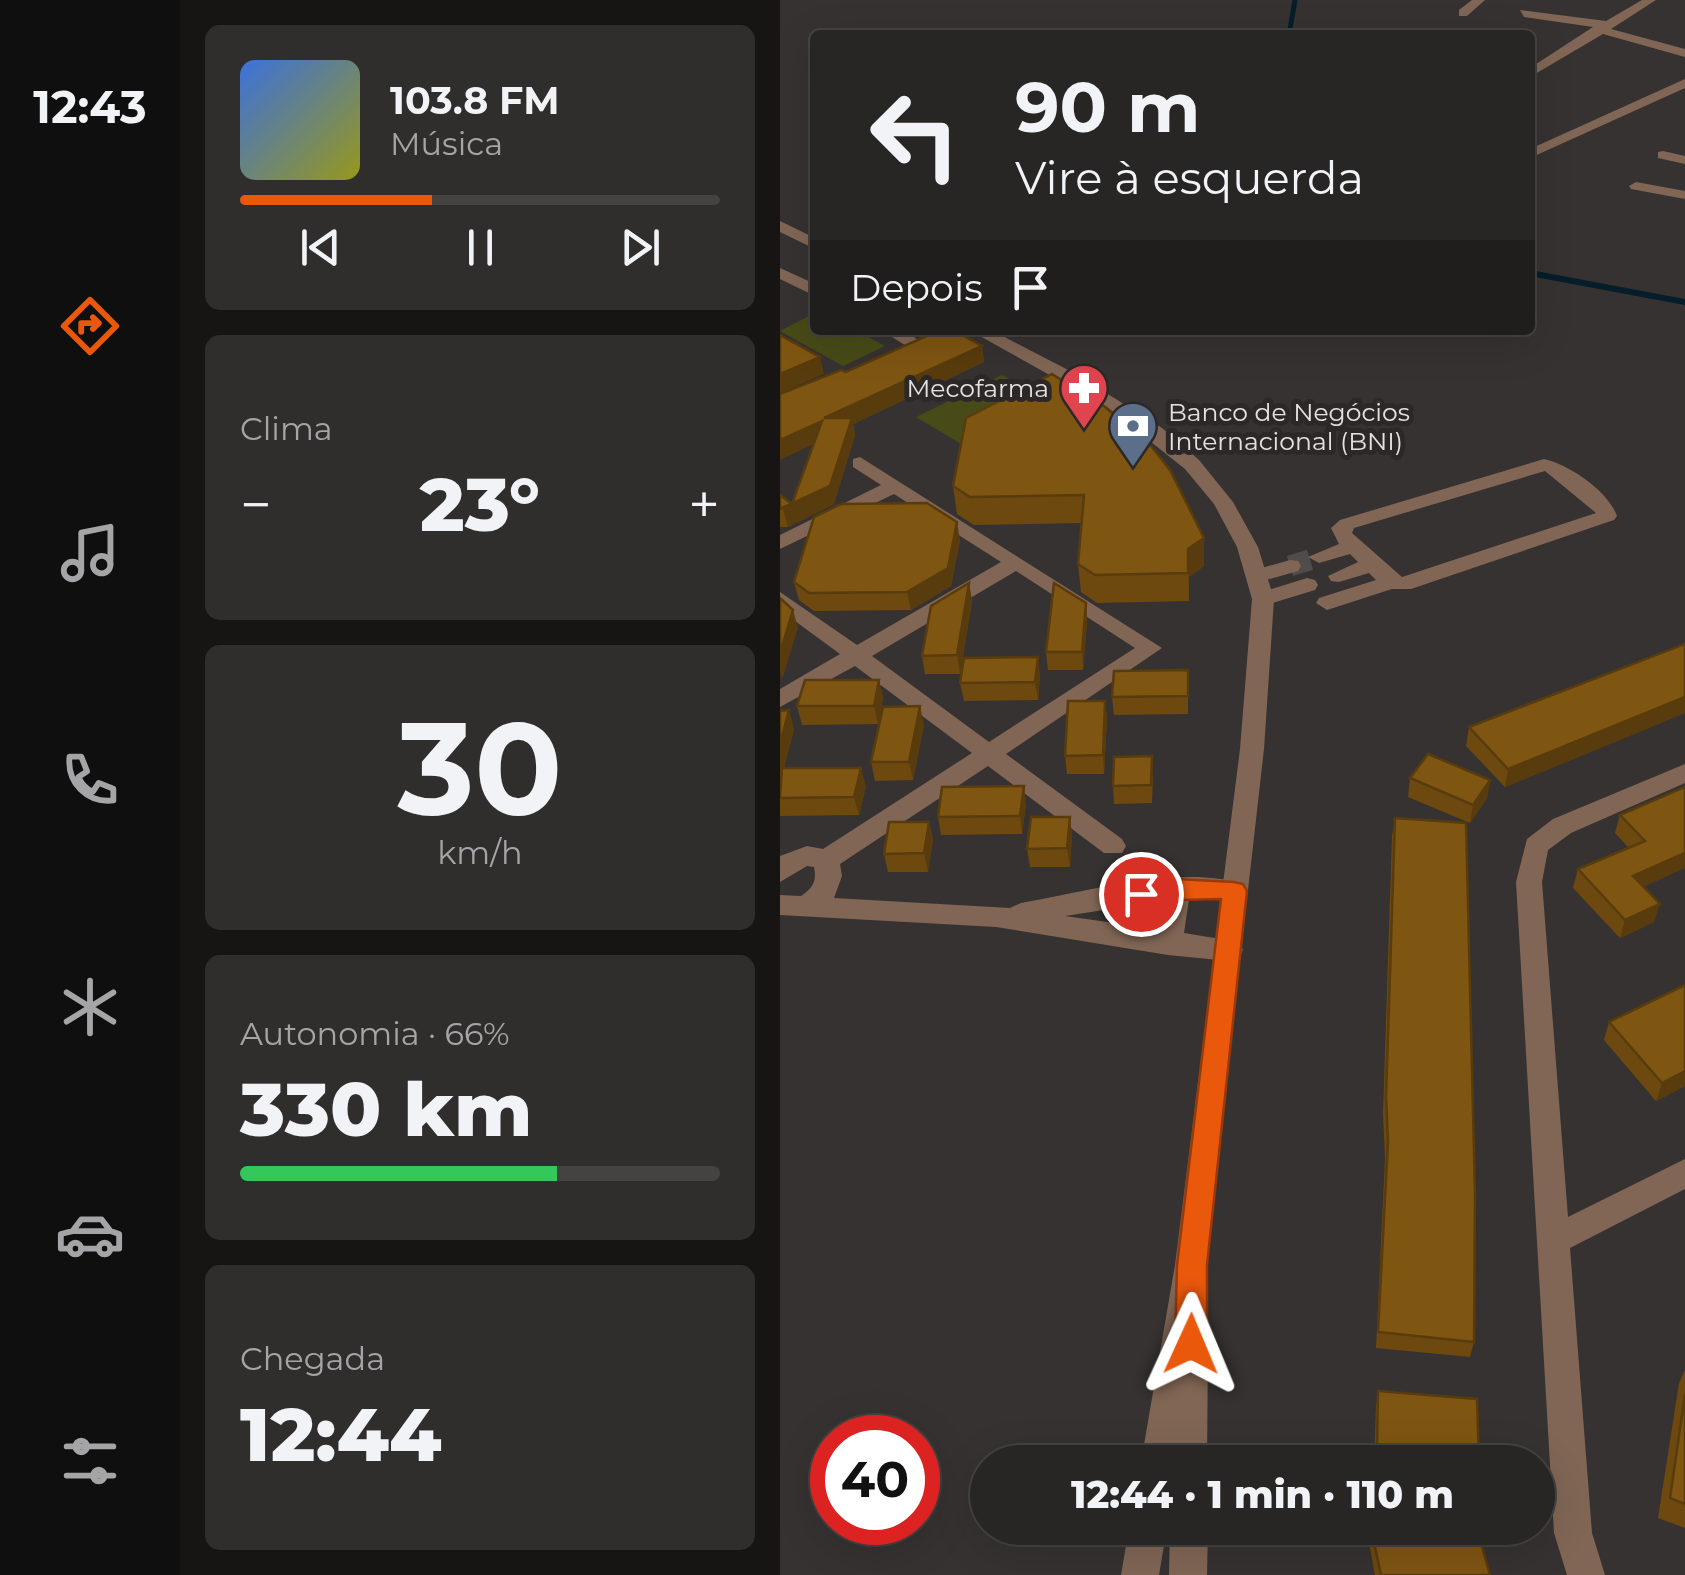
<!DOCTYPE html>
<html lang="pt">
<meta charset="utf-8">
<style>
body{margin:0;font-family:Montserrat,sans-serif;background:#302e2d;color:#f1f3f6;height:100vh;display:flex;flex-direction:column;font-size:38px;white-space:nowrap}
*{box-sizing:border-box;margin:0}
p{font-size:32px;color:#a5a5a7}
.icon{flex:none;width:55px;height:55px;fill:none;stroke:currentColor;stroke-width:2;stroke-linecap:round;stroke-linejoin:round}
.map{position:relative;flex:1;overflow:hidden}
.sheet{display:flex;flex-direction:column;gap:25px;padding:25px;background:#161514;width:600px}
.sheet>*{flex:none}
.banner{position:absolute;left:30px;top:30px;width:725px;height:305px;border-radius:10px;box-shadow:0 10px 40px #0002,0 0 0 2px #444342;background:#282625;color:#f1f3f6;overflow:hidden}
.speed{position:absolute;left:30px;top:1415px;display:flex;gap:20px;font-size:50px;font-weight:700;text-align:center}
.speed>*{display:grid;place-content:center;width:130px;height:130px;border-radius:50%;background:#282625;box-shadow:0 10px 40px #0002,0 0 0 2px #444342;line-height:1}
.speed .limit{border:15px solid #d22;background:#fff;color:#111}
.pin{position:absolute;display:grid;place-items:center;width:85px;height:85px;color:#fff;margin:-42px;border:5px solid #fff;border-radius:50%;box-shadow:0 2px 10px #0007}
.me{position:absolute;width:110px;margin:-55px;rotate:1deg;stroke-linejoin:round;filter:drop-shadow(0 0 8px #0008)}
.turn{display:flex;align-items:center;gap:35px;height:210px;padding:0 40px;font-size:45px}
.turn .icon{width:130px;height:130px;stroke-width:2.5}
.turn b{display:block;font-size:70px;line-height:85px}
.then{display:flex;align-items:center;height:95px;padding:0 40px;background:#0003;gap:20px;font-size:38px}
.big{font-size:75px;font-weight:800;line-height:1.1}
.sheet .tile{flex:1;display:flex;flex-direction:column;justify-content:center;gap:15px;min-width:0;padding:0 35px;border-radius:15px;background:#302e2d}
.sheet .dial{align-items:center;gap:0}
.dial b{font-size:130px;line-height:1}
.song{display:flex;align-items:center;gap:30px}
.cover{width:120px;height:120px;border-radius:15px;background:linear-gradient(135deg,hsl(220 70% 55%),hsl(60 70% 35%))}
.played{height:10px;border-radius:5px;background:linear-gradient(90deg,#ea580c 40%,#444342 40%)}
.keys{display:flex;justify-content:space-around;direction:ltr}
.heat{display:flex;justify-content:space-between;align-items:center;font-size:55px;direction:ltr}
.charge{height:15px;border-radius:8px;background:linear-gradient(90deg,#34c759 66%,#444342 0)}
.trip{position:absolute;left:190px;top:1445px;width:585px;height:100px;border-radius:50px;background:#282625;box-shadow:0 10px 40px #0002,0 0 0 2px #444342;font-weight:800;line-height:100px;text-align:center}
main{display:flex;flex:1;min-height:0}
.tabs{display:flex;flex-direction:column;width:180px;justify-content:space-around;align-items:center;background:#100f0f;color:#a5a5a7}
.tabs .icon{width:70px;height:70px}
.tabs .active{color:#ea580c}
.tabs b{font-size:45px;color:#f1f3f6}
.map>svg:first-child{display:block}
.green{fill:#484b17}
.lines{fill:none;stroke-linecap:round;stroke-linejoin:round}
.stream-far1{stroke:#051e29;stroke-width:5}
.stream{stroke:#051e29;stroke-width:6}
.minor-tunnel-far1{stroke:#504c4b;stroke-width:16;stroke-dasharray:16 9;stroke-linecap:butt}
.minor-tunnel{stroke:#504c4b;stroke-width:21;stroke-dasharray:21 10;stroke-linecap:butt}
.minor{fill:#816655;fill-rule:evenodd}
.tertiary{fill:#816655;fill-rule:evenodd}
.wall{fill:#6d490f}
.shaded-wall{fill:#593c0d}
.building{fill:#7f5512;stroke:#593c0d;stroke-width:2.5}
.route{fill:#ea580c;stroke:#983908;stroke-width:2.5}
.labels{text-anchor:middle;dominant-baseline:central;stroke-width:10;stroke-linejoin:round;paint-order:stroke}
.far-poi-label{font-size:25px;fill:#e4e2e1;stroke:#2c2827;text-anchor:end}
</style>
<main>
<nav class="tabs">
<b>12:43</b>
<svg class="icon active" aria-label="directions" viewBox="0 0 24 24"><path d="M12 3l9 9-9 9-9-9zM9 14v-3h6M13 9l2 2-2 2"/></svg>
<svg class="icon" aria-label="music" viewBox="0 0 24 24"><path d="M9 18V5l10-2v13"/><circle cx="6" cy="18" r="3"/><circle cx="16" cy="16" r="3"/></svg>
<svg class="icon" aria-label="phone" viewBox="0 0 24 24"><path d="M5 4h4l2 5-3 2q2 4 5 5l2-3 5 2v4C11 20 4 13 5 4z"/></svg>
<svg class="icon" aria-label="climate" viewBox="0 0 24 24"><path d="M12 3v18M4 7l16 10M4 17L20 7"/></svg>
<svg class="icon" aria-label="car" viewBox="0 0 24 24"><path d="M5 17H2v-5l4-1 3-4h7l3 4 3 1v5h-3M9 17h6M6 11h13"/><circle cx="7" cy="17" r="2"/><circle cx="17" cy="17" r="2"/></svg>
<svg class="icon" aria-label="filters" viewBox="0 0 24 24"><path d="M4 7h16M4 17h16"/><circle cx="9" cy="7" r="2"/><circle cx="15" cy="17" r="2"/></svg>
</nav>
<section class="sheet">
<div class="tile">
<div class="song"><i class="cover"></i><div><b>103.8 FM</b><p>Música</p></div></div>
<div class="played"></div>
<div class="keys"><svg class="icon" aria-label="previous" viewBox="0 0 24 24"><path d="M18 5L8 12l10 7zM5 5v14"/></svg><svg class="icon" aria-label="pause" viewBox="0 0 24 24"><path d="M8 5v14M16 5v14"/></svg><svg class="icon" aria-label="next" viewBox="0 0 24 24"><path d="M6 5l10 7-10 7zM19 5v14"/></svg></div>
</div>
<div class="tile"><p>Clima</p>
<div class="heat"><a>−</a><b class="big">23°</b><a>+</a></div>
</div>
<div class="tile dial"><b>30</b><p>km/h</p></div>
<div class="tile"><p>Autonomia · 66%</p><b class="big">330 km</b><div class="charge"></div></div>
<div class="tile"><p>Chegada</p><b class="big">12:44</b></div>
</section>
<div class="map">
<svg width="905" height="1575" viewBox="0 0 905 1575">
<rect width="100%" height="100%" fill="#363231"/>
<g class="green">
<polygon points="35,313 35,330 75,330 105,346 63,366 0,331"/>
<polygon points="222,375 270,400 183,445 136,417"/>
</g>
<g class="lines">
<polyline class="stream-far1" points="509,35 515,0"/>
<polyline class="stream" points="750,273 905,302"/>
<polyline class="minor-tunnel-far1" points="140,335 150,330"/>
<polyline class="minor-tunnel" points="510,566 539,557"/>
<g class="minor">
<polygon points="692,0 705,0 687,16 679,16 679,10"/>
<polygon points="862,0 876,0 831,29 905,49 905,57 823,34 750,77 750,68 813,27 744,17 740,10 826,21"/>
<polygon points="905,79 905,88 750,158 750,149"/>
<polygon points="883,151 905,156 905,164 878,158 878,152"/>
<polygon points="856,182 905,191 905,199 851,189 849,186"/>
<polygon points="0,268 35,284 35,296 0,279"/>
<polygon points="101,330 123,330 146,345 131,349"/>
<path d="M80,457L382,648L226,754L342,839L346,846L342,853H324L208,766L60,864L62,876L54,898L230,908L241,903C305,892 401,864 463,884L467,891L463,898L409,899L404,933L459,942L463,950L459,958L449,961L388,955L216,927L0,915V895L21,896C33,888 37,881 34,867L27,866L0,882V856L27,846L43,849L192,753L75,666L0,707V689L60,654L0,610V592L77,645L221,562L114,494L0,549V535L101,485L73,467V459ZM236,571L355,648L209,742L92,656ZM382,901L377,929L285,916Z"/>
<path d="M764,459C790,465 828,491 837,516L834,520L631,589H612L547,610L536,603L539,598L596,580L589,573L559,582L551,581L548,576L578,562L570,554L539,563L528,557L559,544L551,528L560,520ZM765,471L816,513L622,577L572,533L574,528Z"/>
<polygon points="510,560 518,561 521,566 518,571 479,582 468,576 471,571"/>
<polygon points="527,578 535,580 538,585 535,590 483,606 472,599 475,594"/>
<polygon points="905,764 905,783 791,833 768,850 762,882 788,1217 905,1159 905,1189 790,1248 812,1533 825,1575 787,1575 774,1533 736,882 747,839 773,819"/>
</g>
<g class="tertiary">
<polygon points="0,221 35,238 35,249 0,232"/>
<polygon points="189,330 211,330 296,374 382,428 419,460 453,502 478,547 494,599 484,749 418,1331 428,1345 427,1462 361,1462 395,1265 460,749 472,599 457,547 434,504 405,469 327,407"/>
<polygon points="349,1528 387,1528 379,1575 341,1575"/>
<polygon points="390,1528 428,1528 427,1575 389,1575"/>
</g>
</g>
<g class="wall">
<polygon points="202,346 204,362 73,424 75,435 54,504 8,527 0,527 0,495 12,504 66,372"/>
<polygon points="186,418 424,566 409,577 409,601 317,603 301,592 298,564 302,523 194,525 177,514 173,486"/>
<polygon points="180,540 171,586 131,610 34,611 19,600 14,582"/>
<polygon points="189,583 192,601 180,674 145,674 142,656"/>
<polygon points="306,603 307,622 303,670 268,670 266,652"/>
<polygon points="905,644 905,713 725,787 686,746 689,727"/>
<polygon points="408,670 408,714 334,715 332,697"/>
<polygon points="260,675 258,700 184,701 180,683"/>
<polygon points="99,680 103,698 98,724 22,725 17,706"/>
<polygon points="325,701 327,719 324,774 287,774 285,756"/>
<polygon points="0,711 14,729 4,768 86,786 79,815 0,816"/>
<polygon points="144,725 133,780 95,781 91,762"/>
<polygon points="373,775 372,803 334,804 333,786"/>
<polygon points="630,778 710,780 707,798 690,823 628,797"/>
<polygon points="905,787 864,887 874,922 840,938 793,888 798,869 849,848 835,833 840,815"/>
<polygon points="246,804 242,834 161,835 158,817"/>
<polygon points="615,818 694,1342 690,1357 596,1348 605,1158 603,1114 612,836"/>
<polygon points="149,822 153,840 148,872 108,872 104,854"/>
<polygon points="292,835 290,867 250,867 247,849"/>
<polygon points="905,985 905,1086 876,1101 824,1040 829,1022"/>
<polygon points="905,1370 905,1528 878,1518 899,1383"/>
<polygon points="598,1391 699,1459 698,1462 594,1462 596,1406"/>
<polygon points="591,1529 710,1575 595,1575 589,1543"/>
</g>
<g class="shaded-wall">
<polygon points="202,346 204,362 73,424 75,435 54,504 8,527 3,509 50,486 44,418"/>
<polygon points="40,357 44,374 0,393 0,374"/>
<polygon points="42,421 46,438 0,460 0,440"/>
<polygon points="177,522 180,540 171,586 131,610 127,592"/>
<polygon points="424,538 424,566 409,577 409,601 408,549"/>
<polygon points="189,583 192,601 180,674 177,655"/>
<polygon points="306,603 307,622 303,670 302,652"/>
<polygon points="13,610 18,628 2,680 0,671 0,653"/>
<polygon points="258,657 260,675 258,700 255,682"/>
<polygon points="99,680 103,698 98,724 94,706"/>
<polygon points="905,697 905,713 725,787 728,769"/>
<polygon points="325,701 327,719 324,774 323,755"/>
<polygon points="140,706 144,725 133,780 129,762"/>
<polygon points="9,710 14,729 0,783 0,744"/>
<polygon points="81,768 86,786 79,815 74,797"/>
<polygon points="710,780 707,798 690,823 693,805"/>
<polygon points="244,786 246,804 242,834 240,816"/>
<polygon points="290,817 292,835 290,867 287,848"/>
<polygon points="149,822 153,840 148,872 144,853"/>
<polygon points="905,853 905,868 848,894 853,876"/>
<polygon points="880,904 874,922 840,938 845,920"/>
<polygon points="905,1071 905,1086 876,1101 882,1083"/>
</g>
<g class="building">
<polygon points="160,330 173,330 202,346 44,418 72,418 50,486 0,509 0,495 12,504 42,421 0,440 0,394 61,370 66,372"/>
<polygon points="0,335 40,357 0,374"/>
<polygon points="272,374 325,407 371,446 390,470 424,538 408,549 408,573 315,575 298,564 304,495 190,497 173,486 186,418"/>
<polygon points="147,503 177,522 168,568 127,592 29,593 14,582 34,517 61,504"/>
<polygon points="189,583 177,655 142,656 151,606"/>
<polygon points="274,583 306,603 302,652 266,652"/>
<polygon points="0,598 13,610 0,653"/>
<polygon points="905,644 905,697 728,769 689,727"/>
<polygon points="258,657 255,682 180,683 184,658"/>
<polygon points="408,670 408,696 332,697 334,671"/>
<polygon points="25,680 99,680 94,706 17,706"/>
<polygon points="288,701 325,701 323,755 285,756"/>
<polygon points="140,706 129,762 91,762 103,707"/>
<polygon points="9,710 0,744 0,711"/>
<polygon points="648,754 710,780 693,805 630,778"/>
<polygon points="372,756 371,785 333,786 334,757"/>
<polygon points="2,768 81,768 74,797 0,798"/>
<polygon points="244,786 240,816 158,817 162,787"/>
<polygon points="905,787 905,853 853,876 880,904 845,920 798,869 865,841 840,815"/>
<polygon points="251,817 290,817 287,848 247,849"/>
<polygon points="615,818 686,823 695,1193 694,1342 598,1332 608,1141 606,1097"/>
<polygon points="109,822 149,822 144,853 104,854"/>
<polygon points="905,985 905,1071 882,1083 829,1022"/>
<polygon points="598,1391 697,1399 699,1459 597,1450"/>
<polygon points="905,1394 905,1504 890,1498"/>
<polygon points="601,1528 697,1528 710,1575 601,1575 591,1529"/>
</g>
<polygon class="route" points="397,879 454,882 463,884 467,891 427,1265 427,1344 422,1355 411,1359 400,1355 395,1344 397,1265 441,899 352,901 349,894 352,887"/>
<defs>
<g id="pharmacy-pin" transform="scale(2.5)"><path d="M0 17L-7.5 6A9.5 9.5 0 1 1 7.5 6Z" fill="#e0444e" stroke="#2c2827"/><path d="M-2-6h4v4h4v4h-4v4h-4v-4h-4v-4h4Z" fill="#fff"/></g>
<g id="bank-pin" transform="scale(2.5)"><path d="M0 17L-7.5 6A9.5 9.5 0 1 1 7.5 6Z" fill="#5c6f8a" stroke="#2c2827"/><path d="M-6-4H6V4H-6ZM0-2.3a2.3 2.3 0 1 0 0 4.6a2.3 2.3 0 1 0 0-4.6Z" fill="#fff"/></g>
</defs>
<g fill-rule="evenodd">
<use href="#pharmacy-pin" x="304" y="388"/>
<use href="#bank-pin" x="353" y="426"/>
</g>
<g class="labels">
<g class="far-poi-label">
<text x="269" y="388">Mecofarma</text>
<text x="388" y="412" text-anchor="start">Banco de Negócios<tspan x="388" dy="29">Internacional (BNI)</tspan></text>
</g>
</g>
</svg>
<div class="speed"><div class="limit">40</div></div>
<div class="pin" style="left:361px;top:894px;background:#d93025"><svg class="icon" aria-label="arrive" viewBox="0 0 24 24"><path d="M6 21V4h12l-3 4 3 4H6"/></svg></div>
<svg class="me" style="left:411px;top:1344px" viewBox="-20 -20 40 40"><path d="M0-17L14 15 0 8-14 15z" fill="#ea580c" stroke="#fff" stroke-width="4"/></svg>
<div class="trip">12:44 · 1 min · 110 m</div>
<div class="banner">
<div class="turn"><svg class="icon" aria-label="left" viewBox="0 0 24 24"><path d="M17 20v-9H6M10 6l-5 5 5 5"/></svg><div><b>90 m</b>Vire à esquerda</div></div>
<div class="then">Depois<svg class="icon" aria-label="arrive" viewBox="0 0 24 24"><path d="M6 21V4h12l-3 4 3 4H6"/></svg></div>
</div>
</div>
</main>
